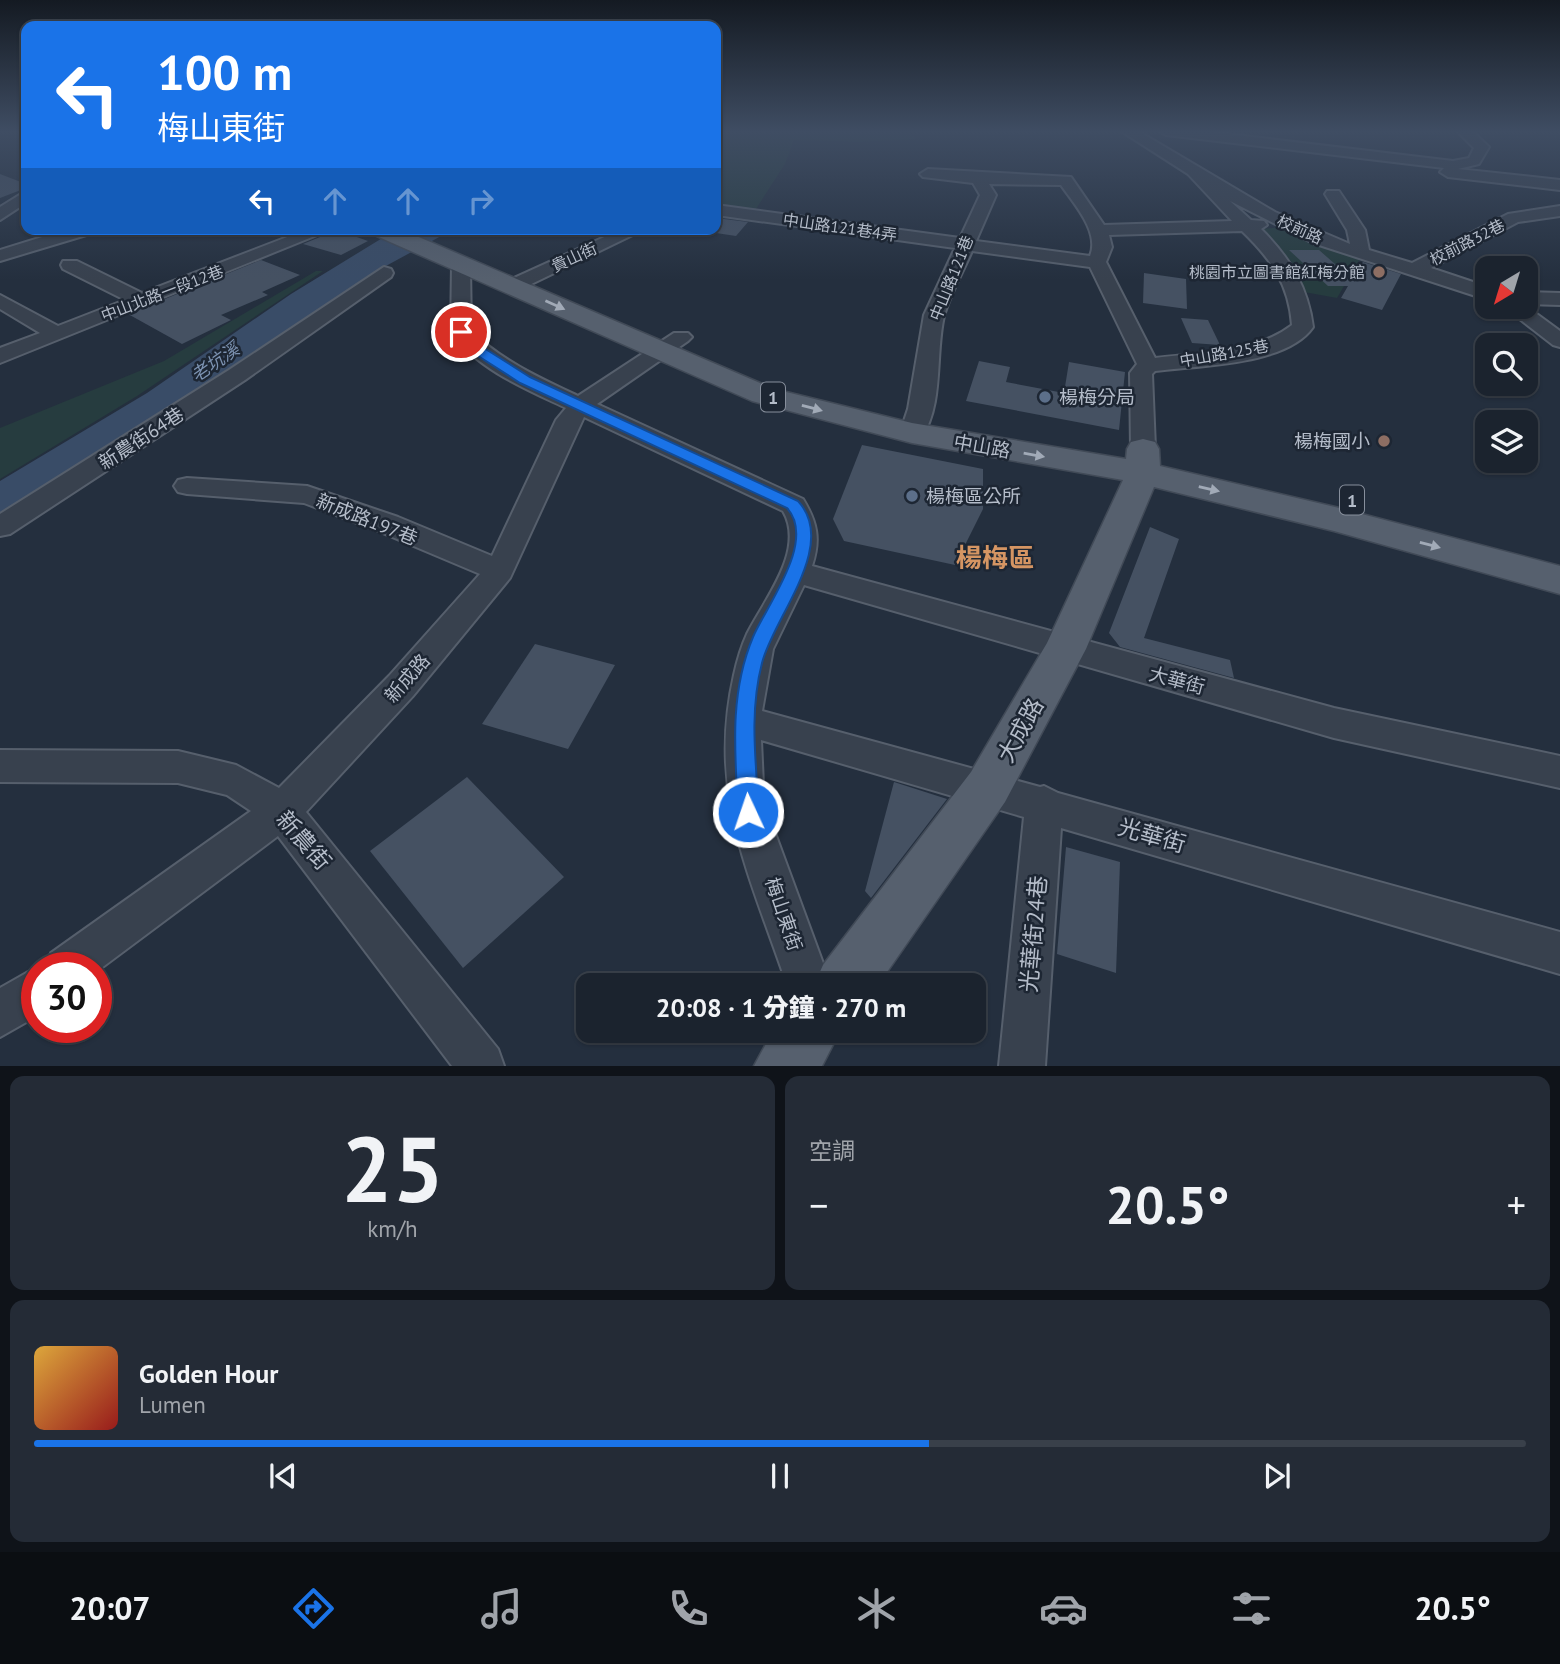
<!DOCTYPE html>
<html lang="zh-TW">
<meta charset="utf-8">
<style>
body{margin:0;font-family:"PT Sans","Noto Sans TC",sans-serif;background:#242b36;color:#f1f3f6;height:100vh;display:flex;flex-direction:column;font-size:26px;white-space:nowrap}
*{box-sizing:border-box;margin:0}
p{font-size:23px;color:#a0a4aa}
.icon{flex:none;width:38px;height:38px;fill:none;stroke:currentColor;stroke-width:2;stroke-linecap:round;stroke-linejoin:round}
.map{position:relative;height:1066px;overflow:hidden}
.sheet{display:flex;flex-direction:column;gap:10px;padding:10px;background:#0f1319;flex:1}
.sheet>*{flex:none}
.hud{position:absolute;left:21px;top:21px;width:700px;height:214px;border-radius:14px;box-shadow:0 2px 5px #0004,0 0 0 2px #39404a;background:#1a73e8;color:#fff;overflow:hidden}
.needle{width:46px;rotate:218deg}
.controls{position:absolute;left:1475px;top:256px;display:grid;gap:14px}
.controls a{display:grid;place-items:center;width:63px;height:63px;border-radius:14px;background:#1b232e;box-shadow:0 2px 5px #0004,0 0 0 2px #39404a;font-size:35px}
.speed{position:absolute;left:21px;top:952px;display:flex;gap:14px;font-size:35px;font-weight:700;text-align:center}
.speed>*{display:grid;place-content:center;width:91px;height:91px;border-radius:50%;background:#1b232e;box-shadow:0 2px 5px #0004,0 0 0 2px #39404a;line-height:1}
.speed .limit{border:10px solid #d22;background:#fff;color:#111}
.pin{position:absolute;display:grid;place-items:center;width:60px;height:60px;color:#fff;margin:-30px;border:4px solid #fff;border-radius:50%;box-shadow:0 2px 7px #0007}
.me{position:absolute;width:77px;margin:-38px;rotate:357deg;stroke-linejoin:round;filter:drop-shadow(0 0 5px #0008)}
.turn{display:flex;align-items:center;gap:24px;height:147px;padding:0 21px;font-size:32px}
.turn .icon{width:91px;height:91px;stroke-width:2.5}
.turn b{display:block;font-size:49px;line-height:60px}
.lanes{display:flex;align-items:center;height:66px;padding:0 21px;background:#0003;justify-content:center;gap:35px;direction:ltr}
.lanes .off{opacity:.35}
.big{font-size:52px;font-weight:800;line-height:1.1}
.sheet .card{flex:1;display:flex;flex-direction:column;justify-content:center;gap:10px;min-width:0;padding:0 24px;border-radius:14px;background:#242b36}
.sheet .dial{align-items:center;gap:0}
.dial b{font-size:91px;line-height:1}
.song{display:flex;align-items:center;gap:21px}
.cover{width:84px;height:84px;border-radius:10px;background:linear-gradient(135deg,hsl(40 70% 55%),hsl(0 70% 35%))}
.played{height:7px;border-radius:4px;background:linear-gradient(90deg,#1a73e8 60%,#39404a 60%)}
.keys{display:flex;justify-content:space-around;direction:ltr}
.heat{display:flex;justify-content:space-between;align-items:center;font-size:38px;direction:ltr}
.sheet .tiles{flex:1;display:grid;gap:10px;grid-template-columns:1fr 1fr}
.card:last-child{grid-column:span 2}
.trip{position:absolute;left:576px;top:973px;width:410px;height:70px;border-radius:14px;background:#1b232e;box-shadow:0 2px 5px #0004,0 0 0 2px #39404a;font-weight:800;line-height:70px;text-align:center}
.menu{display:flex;height:112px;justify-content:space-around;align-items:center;background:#0b0e12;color:#a0a4aa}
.menu .icon{width:49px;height:49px}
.menu .on{color:#1a73e8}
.menu b{font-size:32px;color:#f1f3f6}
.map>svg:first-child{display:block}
.green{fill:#263c3f}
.water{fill:#394c67}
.building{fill:#455162}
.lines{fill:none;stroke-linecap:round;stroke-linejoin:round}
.minor-casing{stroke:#565f6c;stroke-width:4}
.major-casing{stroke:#414a57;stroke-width:3}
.minor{fill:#38414e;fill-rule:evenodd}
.major{fill:#56606e;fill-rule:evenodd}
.oneway{fill:#a1aab7}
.route{fill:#1a73e8;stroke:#114b97;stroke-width:2}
.education-dot{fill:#8d6e63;stroke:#1d2633;stroke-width:2.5}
.service-dot{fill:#5c6f8a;stroke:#1d2633;stroke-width:2.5}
.labels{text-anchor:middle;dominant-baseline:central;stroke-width:5;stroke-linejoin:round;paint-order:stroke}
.far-street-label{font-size:16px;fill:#b4bcc9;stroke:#1d2633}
.far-poi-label{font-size:16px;fill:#b4bcc9;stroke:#1d2633;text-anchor:end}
.far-water-label{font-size:18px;font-style:italic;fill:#7c92b1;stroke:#1d2633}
.shield{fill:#1d2633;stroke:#878f9c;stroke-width:2}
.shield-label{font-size:18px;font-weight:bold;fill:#b4bcc9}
.poi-label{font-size:19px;fill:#b4bcc9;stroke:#1d2633;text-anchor:start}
.street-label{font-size:19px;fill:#b4bcc9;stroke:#1d2633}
.near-street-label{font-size:23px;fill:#b4bcc9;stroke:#1d2633}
.district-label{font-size:26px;font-weight:bold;fill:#d59563;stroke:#1d2633}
</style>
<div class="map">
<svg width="1560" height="1066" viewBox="0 0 1560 1066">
<rect width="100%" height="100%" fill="#242f3e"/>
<g class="green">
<polygon points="716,131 906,131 916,139 860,142 794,140 785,164 754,212 716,207"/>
<polygon points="1283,227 1361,257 1337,298 1304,292 1296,267 1261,229"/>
<polygon points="316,271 323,271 137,396 0,479 0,428 164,361"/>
</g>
<polygon class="water" points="397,229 454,229 384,267 223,379 0,521 0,481 147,393 291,294"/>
<g class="building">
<polygon points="0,174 26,184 26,188 0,198"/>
<polygon points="716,218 748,222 736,236 716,233"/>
<polygon points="337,230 368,241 341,255 303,244"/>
<polygon points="1289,250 1319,250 1352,279 1363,262 1401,274 1382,310 1341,298 1348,286 1328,286"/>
<polygon points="261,260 300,275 262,292 268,295 221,315 231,320 182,344 128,314"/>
<polygon points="1144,273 1186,279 1187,309 1143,303"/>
<polygon points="1181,318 1208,320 1220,345 1192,343"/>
<polygon points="979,361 1010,367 1006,382 1064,393 1069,362 1125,372 1119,430 966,401"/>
<polygon points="862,445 983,469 983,509 955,565 844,541 833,519"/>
<polygon points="1150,527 1179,539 1144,638 1230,660 1234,678 1120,647 1109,633"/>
<polygon points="535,644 615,665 568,749 482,724"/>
<polygon points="467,777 564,877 463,968 370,851"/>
<polygon points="894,782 947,799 871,898 865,891"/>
<polygon points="1066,847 1120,862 1116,973 1057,954"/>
</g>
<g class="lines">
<g class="minor-casing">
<g id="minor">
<path d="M1121,131H1138L1275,212L1350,244L1347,230L1325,194L1327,191H1339L1365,230L1369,250L1412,263L1508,214L1560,206V216L1518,222L1431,268L1488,287V300L1313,243L1230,201L1251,220L1264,221L1267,225L1261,229C1290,258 1308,287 1313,327C1286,366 1198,365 1155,371L1152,374L1155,448L1152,453H1134L1131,448L1130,373L1137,364L1090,267L972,251C963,272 950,294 944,316C935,354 944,405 921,438H903L900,433L908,409L924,315L955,248L716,215V205L960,238L980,195L973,183L923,177L920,174L928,169L1071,177L1104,225L1232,221L1188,174ZM989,184L1061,185C1074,204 1100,232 1090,256L976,241L996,195ZM1242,231C1271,259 1289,284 1292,325C1254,354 1201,352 1155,358L1106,262L1112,247L1109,235Z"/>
<polygon points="1159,131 1202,131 1453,161 1469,158 1474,148 1457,131 1472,131 1489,147 1479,164 1458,169 1560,180 1560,190 1448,177 1440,172 1444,168 1166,135"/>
<polygon points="26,191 26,203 0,220 0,207"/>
<polygon points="68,229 95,229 93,233 0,261 0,250"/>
<polygon points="308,229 332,229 0,363 0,348 40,333 0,309 0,295 58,326 125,300 63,269 61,265 63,261 77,261 142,293"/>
<polygon points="622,229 645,229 519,290 505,290 502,286 505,282"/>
<path d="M461,259L470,265L471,331C502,361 540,378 578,396L674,333H688L692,337L688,341L597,404L803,499C817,522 821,539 812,566L1334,708L1560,756V788L1334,738L804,585L773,649L762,711L1040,787L1044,786L1058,793L1560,932V974L1061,828L1045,1066H999L1024,817L761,740L763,785L768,814L831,985H787C750,875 707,794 734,675C737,661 741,647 747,634C764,600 806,550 783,511L584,417L510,578L413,696L306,812L498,1049L504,1066H452L278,836L96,972V968H44L51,953L251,811L227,795L178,783L0,782V750L178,751L236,765L279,788L389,676L480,574L378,531L304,503L187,494L178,492L174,486L178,480L187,478L307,486L398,517L492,556L556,420L566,408C526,389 477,369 451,332L452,265Z"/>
<polygon points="384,267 391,269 393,273 391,277 245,380 10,534 0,536 0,514 229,370"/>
<polygon points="1526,292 1560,293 1560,305 1526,304"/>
<polygon points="1503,306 1526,306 1560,331 1560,347 1553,345"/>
<polygon points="37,967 37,1016 0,1037 0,988"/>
</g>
</g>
<g class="major-casing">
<g id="major">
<polygon points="369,229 400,229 774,389 912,423 1126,459 1127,449 1131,442 1143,439 1155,442 1159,449 1160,466 1335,507 1560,566 1560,594 1334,531 1154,487 1086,649 1005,802 878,985 814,985 823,965 971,772 1047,643 1123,480 912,443 752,401 372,234"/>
<polygon points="773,1031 840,1031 822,1066 754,1066"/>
</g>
</g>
<use href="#minor" class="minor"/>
<use href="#major" class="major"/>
</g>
<defs><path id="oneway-solid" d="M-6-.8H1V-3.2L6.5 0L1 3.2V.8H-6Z" transform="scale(1.75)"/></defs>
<g class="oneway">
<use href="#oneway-solid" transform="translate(555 305) rotate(24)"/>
<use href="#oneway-solid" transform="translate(812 408) rotate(15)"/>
<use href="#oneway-solid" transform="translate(1034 455) rotate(10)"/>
<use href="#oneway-solid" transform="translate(1209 489) rotate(13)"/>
<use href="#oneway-solid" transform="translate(1430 545) rotate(15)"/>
</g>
<linearGradient id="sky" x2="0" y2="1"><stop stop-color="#141a22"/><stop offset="0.47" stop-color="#3f4d63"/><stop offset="1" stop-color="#3f4d63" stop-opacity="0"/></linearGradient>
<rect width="1560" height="280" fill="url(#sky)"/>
<path class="route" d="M457,329H465L484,348L530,377L798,501C839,545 773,618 762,663C749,713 756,762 759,812L756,819L748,822L741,819L738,812C735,752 729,694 753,637C766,606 817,541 787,508L520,383L475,354L457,334Z"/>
<g class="education-dot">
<circle cx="1379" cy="272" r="7"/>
<circle cx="1384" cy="441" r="7"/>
</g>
<g class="service-dot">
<circle cx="1045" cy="397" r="7"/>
<circle cx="912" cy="496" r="7"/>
</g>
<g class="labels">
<g class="far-street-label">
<text transform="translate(840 227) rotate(8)">中山路121巷4弄</text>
<text transform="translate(1300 229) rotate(24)">校前路</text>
<text transform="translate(1467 242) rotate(-27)">校前路32巷</text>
<text transform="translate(574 257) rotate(-25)">貴山街</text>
<text transform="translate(951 278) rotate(-68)">中山路121巷</text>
<text transform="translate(162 293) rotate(-21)">中山北路一段12巷</text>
<text transform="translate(1224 353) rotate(-10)">中山路125巷</text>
</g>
<g class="far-poi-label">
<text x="1365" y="272">桃園市立圖書館紅梅分館</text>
</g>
<g class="far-water-label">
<text transform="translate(215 362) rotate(-35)">老坑溪</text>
</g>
<g class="shield">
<rect x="761" y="382.5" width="24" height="29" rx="5"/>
<rect x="1340" y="485.5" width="24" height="29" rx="5"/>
</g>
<g class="shield-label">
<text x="773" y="397">1</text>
<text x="1352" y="500">1</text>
</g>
<g class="poi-label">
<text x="1059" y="397">楊梅分局</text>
<text x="1370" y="441" text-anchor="end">楊梅國小</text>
<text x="926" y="496">楊梅區公所</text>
</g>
<g class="street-label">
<text transform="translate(141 438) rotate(-33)">新農街64巷</text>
<text transform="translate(982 446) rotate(10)">中山路</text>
<text transform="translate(367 519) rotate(22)">新成路197巷</text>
<text transform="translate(407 678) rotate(-49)">新成路</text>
<text transform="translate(1177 680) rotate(15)">大華街</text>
<text transform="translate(784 914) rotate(71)">梅山東街</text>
</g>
<g class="near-street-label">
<text transform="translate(1020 730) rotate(-61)">大成路</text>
<text transform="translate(1152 835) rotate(16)">光華街</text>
<text transform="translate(304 840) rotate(49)">新農街</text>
<text transform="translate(1033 934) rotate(-85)">光華街24巷</text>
</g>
<g class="district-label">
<text x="995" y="557">楊梅區</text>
</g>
</g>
</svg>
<div class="controls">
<a><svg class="needle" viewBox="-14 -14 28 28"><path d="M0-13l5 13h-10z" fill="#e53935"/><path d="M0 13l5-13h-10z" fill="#a0a4aa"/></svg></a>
<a><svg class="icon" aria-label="search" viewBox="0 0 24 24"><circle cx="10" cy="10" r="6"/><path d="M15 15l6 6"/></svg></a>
<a><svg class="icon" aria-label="layers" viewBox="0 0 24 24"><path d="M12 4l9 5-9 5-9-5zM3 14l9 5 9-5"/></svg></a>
</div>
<div class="speed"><div class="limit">30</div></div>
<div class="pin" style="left:461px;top:332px;background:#d93025"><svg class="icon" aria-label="arrive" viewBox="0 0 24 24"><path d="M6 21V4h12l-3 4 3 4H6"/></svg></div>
<svg class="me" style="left:748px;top:812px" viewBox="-20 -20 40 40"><circle r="17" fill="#1a73e8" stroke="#fff" stroke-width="3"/><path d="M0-11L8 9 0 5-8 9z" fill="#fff"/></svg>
<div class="trip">20:08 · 1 分鐘 · 270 m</div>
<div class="hud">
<div class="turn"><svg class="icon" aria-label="left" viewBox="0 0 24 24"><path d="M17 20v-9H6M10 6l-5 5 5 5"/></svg><div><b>100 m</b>梅山東街</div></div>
<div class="lanes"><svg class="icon" aria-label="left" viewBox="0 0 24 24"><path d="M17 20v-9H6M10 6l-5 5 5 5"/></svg><svg class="icon off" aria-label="ahead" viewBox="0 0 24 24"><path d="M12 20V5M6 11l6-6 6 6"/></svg><svg class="icon off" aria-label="ahead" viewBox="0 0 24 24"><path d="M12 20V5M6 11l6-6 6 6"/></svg><svg class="icon off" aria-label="right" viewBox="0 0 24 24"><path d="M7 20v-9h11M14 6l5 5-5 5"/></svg></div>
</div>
</div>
<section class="sheet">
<div class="tiles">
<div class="card dial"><b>25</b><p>km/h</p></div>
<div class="card"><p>空調</p>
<div class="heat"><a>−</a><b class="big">20.5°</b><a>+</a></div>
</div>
<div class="card">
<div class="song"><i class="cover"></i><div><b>Golden Hour</b><p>Lumen</p></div></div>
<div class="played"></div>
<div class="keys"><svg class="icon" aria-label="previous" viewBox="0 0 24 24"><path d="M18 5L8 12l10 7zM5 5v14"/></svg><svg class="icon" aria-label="pause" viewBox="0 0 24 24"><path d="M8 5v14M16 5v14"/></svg><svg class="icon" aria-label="next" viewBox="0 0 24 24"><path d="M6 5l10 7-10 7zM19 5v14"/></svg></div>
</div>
</div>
</section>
<nav class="menu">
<b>20:07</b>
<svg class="icon on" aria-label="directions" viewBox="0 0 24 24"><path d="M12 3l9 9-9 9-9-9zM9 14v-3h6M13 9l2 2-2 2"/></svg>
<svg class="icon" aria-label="music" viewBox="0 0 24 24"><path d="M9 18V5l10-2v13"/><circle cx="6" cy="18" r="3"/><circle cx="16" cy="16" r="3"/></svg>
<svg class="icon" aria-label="phone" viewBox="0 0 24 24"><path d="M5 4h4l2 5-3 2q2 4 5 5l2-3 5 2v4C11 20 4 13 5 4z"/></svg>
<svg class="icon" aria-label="climate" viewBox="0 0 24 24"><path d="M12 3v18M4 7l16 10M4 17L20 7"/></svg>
<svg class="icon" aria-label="car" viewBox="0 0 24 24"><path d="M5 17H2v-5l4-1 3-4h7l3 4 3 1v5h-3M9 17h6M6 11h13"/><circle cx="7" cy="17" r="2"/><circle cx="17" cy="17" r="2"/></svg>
<svg class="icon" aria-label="filters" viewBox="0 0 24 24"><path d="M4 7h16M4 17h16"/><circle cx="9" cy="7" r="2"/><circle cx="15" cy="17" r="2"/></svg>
<b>20.5°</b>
</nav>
